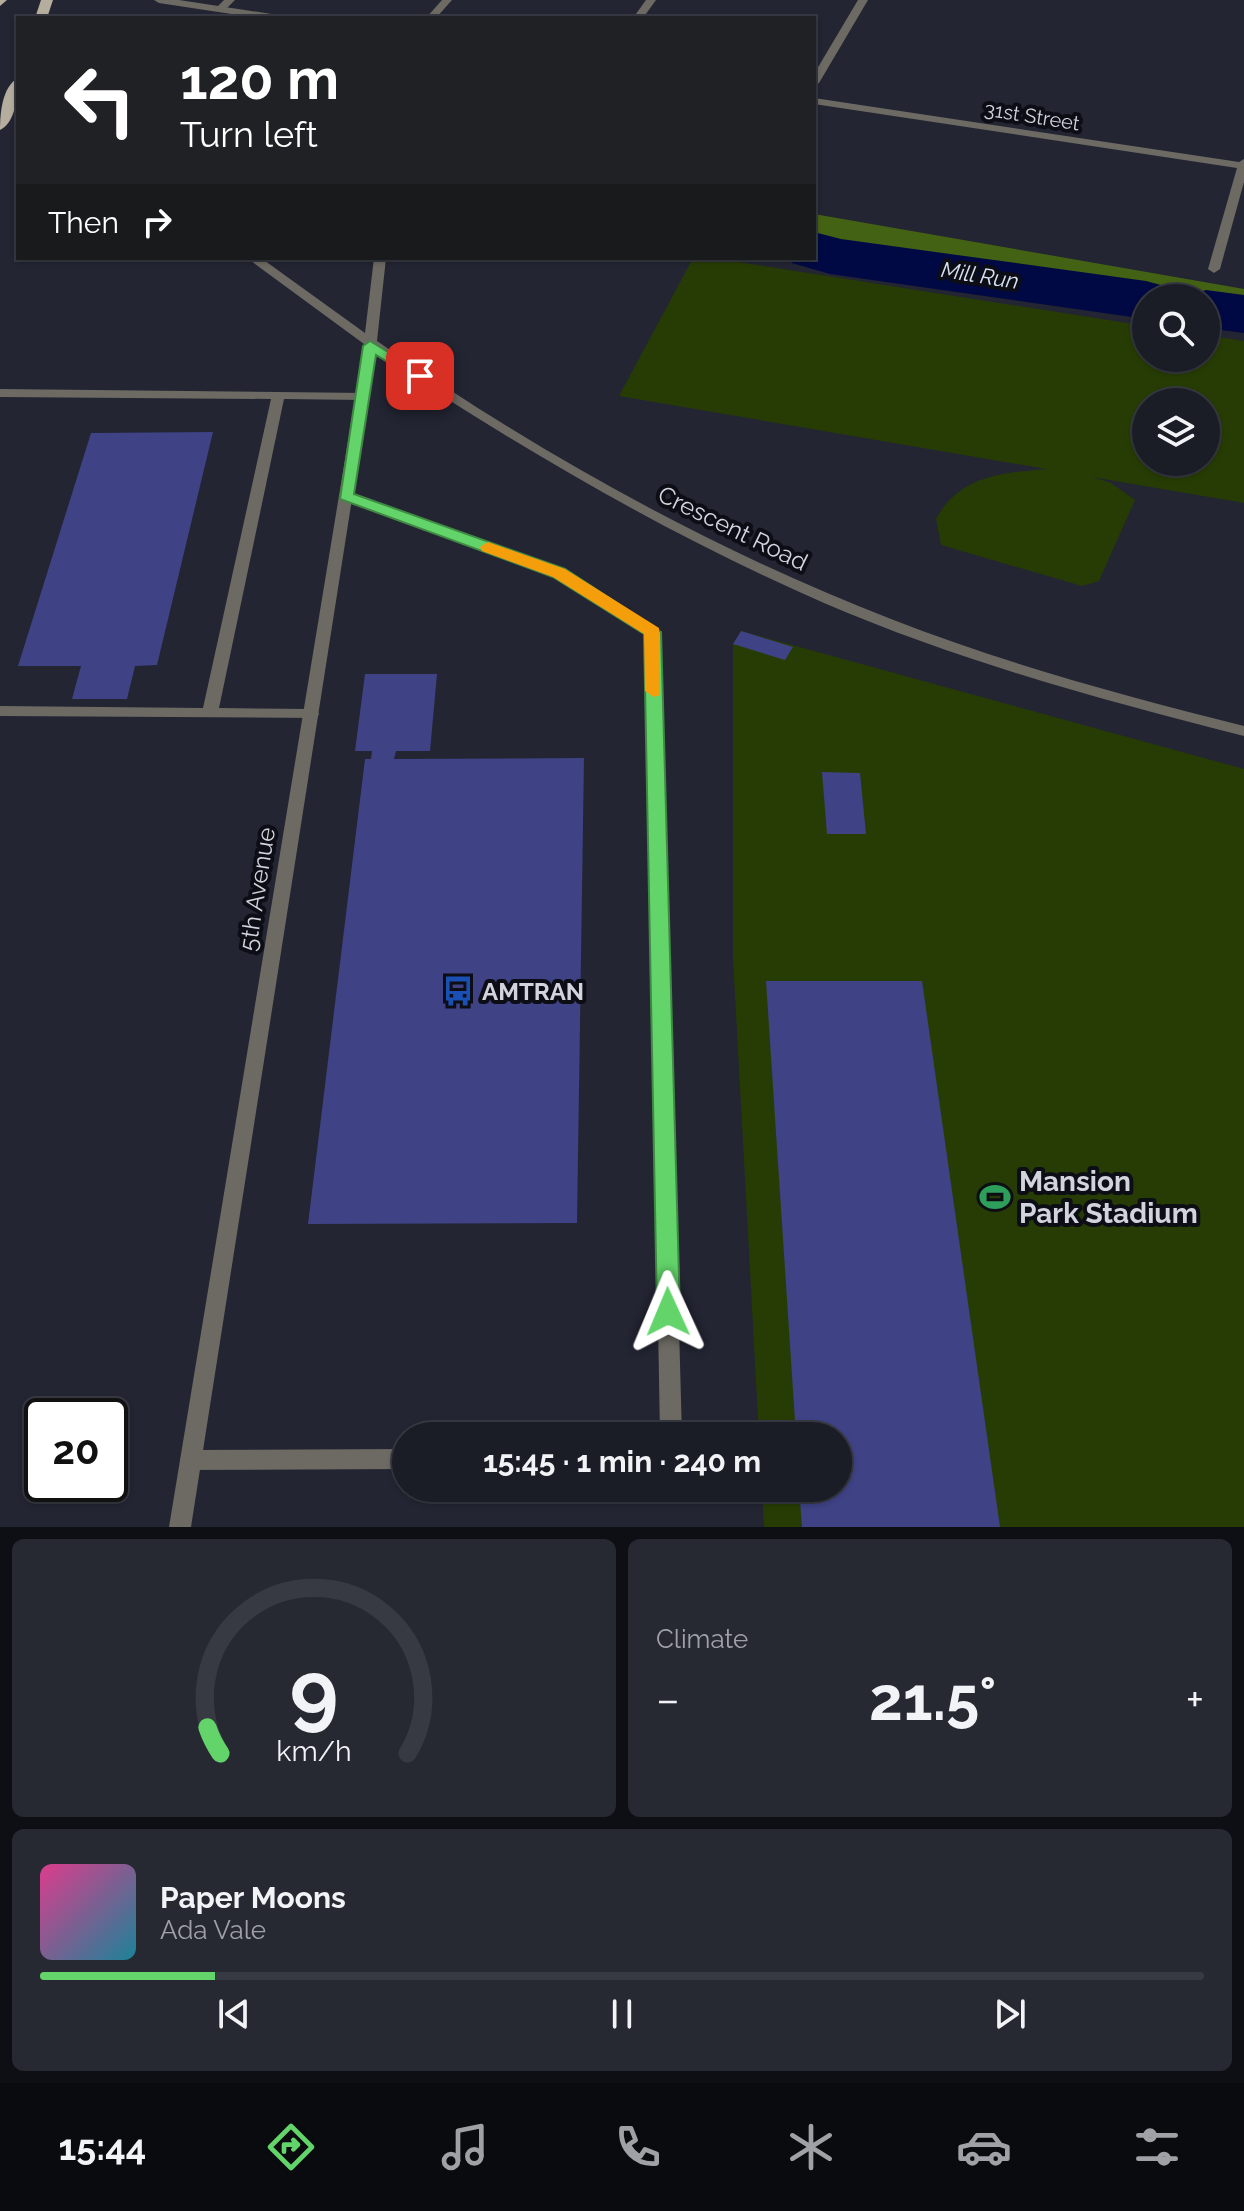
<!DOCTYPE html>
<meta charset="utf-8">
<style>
body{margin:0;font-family:Raleway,sans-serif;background:#272932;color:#f1f3f6;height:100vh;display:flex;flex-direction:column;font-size:30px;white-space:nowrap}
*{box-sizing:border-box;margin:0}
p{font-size:26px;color:#9fa1a7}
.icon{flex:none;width:44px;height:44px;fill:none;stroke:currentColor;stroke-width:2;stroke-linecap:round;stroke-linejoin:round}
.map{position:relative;height:1527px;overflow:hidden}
.side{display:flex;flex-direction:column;gap:12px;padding:12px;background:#0e0f15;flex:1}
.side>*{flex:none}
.guide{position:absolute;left:16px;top:16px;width:800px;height:244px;border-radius:0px;box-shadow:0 2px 6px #0004,0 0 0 2px #383a43;background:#202124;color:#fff;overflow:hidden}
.buttons{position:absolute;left:1132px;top:284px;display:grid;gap:16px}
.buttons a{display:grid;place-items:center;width:88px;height:88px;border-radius:50%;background:#1a1c26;box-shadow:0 2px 6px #0004,0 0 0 2px #383a43;font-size:40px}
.speed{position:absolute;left:24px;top:1398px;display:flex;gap:16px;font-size:40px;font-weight:700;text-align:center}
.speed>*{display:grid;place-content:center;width:104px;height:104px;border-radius:50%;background:#1a1c26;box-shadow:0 2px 6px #0004,0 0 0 2px #383a43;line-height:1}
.speed .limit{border:4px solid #111;border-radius:12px;background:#fff;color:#111}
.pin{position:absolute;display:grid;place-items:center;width:68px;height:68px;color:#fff;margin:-34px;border-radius:16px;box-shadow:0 4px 12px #0006}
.me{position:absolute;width:88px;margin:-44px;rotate:359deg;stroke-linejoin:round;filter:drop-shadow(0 0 6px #0008)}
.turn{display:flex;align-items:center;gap:28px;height:168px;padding:0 32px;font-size:36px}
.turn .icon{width:104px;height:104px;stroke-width:2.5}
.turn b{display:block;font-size:56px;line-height:68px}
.then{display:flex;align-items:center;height:76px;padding:0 32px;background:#0003;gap:16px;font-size:30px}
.big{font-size:60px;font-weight:700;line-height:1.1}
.side .tile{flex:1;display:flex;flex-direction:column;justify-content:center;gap:12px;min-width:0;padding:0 28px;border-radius:12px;background:#272932}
.side .dial{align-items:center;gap:0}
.dial svg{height:208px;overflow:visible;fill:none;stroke:#383a43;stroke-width:7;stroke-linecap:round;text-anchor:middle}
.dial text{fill:#f1f3f6;stroke:none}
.song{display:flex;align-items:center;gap:24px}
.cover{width:96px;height:96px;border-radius:12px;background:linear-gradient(135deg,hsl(330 70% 55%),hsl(190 70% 35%))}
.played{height:8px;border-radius:4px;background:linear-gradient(90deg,#62d469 15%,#383a43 15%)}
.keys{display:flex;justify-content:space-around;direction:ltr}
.heat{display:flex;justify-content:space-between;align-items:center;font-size:44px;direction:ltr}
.side .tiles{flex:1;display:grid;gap:12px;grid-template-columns:1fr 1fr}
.tile:last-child{grid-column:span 2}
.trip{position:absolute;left:392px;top:1422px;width:460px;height:80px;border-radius:40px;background:#1a1c26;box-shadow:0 2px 6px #0004,0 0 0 2px #383a43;font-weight:700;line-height:80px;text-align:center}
.menu{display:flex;height:128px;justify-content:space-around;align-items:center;background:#0a0b0f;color:#9fa1a7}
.menu .icon{width:56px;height:56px}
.menu .current{color:#62d469}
.menu b{font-size:36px;color:#f1f3f6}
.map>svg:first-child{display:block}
.green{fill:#273c04;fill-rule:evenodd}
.forest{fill:#446213}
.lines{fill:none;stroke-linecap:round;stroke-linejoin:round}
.river{fill:#000944;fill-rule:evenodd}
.building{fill:#3f4284}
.lane{fill:#6d6a63;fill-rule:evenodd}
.street{fill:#6d6a63;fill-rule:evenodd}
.primary{fill:#b5ae9f;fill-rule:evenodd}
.route{fill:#62d469;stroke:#408a44;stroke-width:2}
.slow{fill:#f59e0b}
.labels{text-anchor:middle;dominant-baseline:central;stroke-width:8;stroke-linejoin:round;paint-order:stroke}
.far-street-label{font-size:20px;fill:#d2d4dd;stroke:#0d0e15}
.far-water-label{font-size:22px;font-style:italic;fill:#d8e2f5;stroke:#0d0e15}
.street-label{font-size:24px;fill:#d2d4dd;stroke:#0d0e15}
.poi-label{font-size:24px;font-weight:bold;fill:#d2d4dd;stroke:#0d0e15;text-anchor:start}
.near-poi-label{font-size:28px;font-weight:bold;fill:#d2d4dd;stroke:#0d0e15;text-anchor:start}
</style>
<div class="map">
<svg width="1244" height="1527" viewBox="0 0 1244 1527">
<rect width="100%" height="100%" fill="#232533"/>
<g class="green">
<path d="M693,258H713L1146,326V358H1206V335L1244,341V503L1092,477L1111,483L1135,500L1099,581L1082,586L941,545L936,519C960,475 1003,473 1046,469L619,396ZM1206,402V462H1146V402Z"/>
<polygon points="741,631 1244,769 1244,1527 764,1527 762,1488 838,1488 838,1436 759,1436 733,958 733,644"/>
</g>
<polygon class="forest" points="814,214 1244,289 1244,327 1206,321 1206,298 1146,298 1146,312 765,258 814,258"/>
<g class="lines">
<g class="river">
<polygon points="814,232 841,239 1146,281 1168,287 1176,298 1146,298 1146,319 830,274 792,263 789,258 814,258"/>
<polygon points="1206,290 1244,295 1244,333 1206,328 1206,298 1182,298"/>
</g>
</g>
<g class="building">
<polygon points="213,432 157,665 135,666 127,699 72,699 81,666 18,666 91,433"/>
<polygon points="741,631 793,647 785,660 733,644"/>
<polygon points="365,674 437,674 430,751 396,751 394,759 584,758 577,1223 308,1224 365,759 371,759 372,751 355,751"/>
<polygon points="822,772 860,773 866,834 827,834"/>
<polygon points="766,981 922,981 1000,1527 802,1527 799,1488 838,1488 838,1436 796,1436"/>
</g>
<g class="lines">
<g class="lane">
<polygon points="224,0 235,0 225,10 217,10 216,8"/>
<polygon points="646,0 656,0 643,18 633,18"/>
<polygon points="0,389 367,393 369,396 362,400 284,399 219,708 311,709 317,710 319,714 317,718 0,716 0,706 203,708 271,399 0,397"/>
<polygon points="346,492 564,570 660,632 682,1436 660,1436 646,634 554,576 341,499 339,496 341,493"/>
<polygon points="406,1449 406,1469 191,1470 183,1467 180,1460 183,1453 191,1450"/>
</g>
<g class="street">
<polygon points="154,0 179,0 278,15 283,18 258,18 159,3"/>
<polygon points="442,0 452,0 436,18 426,18"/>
<polygon points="858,0 868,0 819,83 814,86 814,74"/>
<polygon points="814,98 1239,162 1244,159 1244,182 1220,269 1214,273 1208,269 1237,168 814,104"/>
<path d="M247,258H261L365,333L374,258H386L377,341C537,452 710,549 891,619C1006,664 1125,696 1244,726V736C1102,700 959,661 824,603C666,534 518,447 375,352L191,1527H169L364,344Z"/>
</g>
<g class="primary">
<polygon points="0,0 7,0 0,6"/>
<polygon points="41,0 53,0 47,18 35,18"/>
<path d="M18,78C18,95 16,122 0,130C0,113 2,87 18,78Z"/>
</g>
</g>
<polygon class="route" points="370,341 427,376 415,379 376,355 354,494 565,569 661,632 680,1312 677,1319 668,1322 660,1319 657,1312 644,634 553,577 340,499 363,346"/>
<polygon class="slow" points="488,542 565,569 659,628 660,695 654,697 645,691 644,634 553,577 482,551 480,547"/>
<defs>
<g id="bus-bare" transform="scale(2.4)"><path d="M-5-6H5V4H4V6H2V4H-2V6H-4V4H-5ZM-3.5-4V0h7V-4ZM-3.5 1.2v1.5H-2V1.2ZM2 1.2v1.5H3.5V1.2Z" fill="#1a4fb4" stroke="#0d0e15" stroke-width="2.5" paint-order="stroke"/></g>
<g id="stadium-bare" transform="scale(2.4)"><path d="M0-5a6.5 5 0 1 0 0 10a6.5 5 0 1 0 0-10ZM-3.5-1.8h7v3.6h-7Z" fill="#2e9e5b" stroke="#0d0e15" stroke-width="2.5" paint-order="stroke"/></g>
</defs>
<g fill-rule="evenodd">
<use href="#bus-bare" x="458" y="991"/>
<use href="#stadium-bare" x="995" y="1197"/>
</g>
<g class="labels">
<g class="far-street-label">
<text transform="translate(1032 116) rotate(9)">31st Street</text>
</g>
<g class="far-water-label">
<text transform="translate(980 275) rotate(9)">Mill Run</text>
</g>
<g class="street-label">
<text transform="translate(733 528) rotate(26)">Crescent Road</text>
<text transform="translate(257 889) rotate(-81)">5th Avenue</text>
</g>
<g class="poi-label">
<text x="482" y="991">AMTRAN</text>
</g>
<g class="near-poi-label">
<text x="1019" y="1181">Mansion<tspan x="1019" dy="32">Park Stadium</tspan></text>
</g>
</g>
</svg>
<div class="buttons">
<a><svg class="icon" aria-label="search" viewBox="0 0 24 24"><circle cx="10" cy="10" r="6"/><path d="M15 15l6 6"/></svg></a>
<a><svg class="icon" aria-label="layers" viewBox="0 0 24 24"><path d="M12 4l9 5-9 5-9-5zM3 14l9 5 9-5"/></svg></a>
</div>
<div class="speed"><div class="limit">20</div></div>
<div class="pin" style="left:420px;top:376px;background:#d93025"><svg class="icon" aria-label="arrive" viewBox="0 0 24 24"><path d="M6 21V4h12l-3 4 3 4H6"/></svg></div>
<svg class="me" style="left:668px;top:1312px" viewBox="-20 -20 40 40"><path d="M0-17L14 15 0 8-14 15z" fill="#62d469" stroke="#fff" stroke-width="4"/></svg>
<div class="trip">15:45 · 1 min · 240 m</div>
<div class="guide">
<div class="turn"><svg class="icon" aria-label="left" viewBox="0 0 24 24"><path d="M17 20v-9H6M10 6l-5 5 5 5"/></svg><div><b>120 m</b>Turn left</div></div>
<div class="then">Then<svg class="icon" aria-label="right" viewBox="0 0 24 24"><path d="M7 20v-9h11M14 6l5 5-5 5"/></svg></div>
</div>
</div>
<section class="side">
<div class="tiles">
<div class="tile dial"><svg viewBox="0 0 100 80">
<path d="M14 69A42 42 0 1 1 86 69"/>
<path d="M14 69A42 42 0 0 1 9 59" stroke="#62d469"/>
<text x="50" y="56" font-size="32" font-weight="700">9</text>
<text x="50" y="72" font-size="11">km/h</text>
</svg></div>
<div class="tile"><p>Climate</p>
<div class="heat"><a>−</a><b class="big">21.5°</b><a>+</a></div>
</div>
<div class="tile">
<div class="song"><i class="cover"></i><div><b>Paper Moons</b><p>Ada Vale</p></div></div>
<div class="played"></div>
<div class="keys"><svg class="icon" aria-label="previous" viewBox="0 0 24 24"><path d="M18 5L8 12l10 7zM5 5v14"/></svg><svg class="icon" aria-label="pause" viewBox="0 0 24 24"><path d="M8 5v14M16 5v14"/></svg><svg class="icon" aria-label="next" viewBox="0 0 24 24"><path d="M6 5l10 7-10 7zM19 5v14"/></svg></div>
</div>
</div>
</section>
<nav class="menu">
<b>15:44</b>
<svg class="icon current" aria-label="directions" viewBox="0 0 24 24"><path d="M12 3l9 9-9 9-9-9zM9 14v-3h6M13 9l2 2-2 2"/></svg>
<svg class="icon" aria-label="music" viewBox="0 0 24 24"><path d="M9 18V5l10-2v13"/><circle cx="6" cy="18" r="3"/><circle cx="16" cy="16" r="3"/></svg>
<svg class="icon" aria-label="phone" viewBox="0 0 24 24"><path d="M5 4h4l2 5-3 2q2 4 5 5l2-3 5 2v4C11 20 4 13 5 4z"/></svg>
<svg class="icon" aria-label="climate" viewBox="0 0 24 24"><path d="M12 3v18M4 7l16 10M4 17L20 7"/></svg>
<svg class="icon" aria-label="car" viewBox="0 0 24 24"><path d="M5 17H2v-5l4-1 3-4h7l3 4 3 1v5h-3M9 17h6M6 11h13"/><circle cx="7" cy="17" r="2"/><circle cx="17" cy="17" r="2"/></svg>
<svg class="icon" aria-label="filters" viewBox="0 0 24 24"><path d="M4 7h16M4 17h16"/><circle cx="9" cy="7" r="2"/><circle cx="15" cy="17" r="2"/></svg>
</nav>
